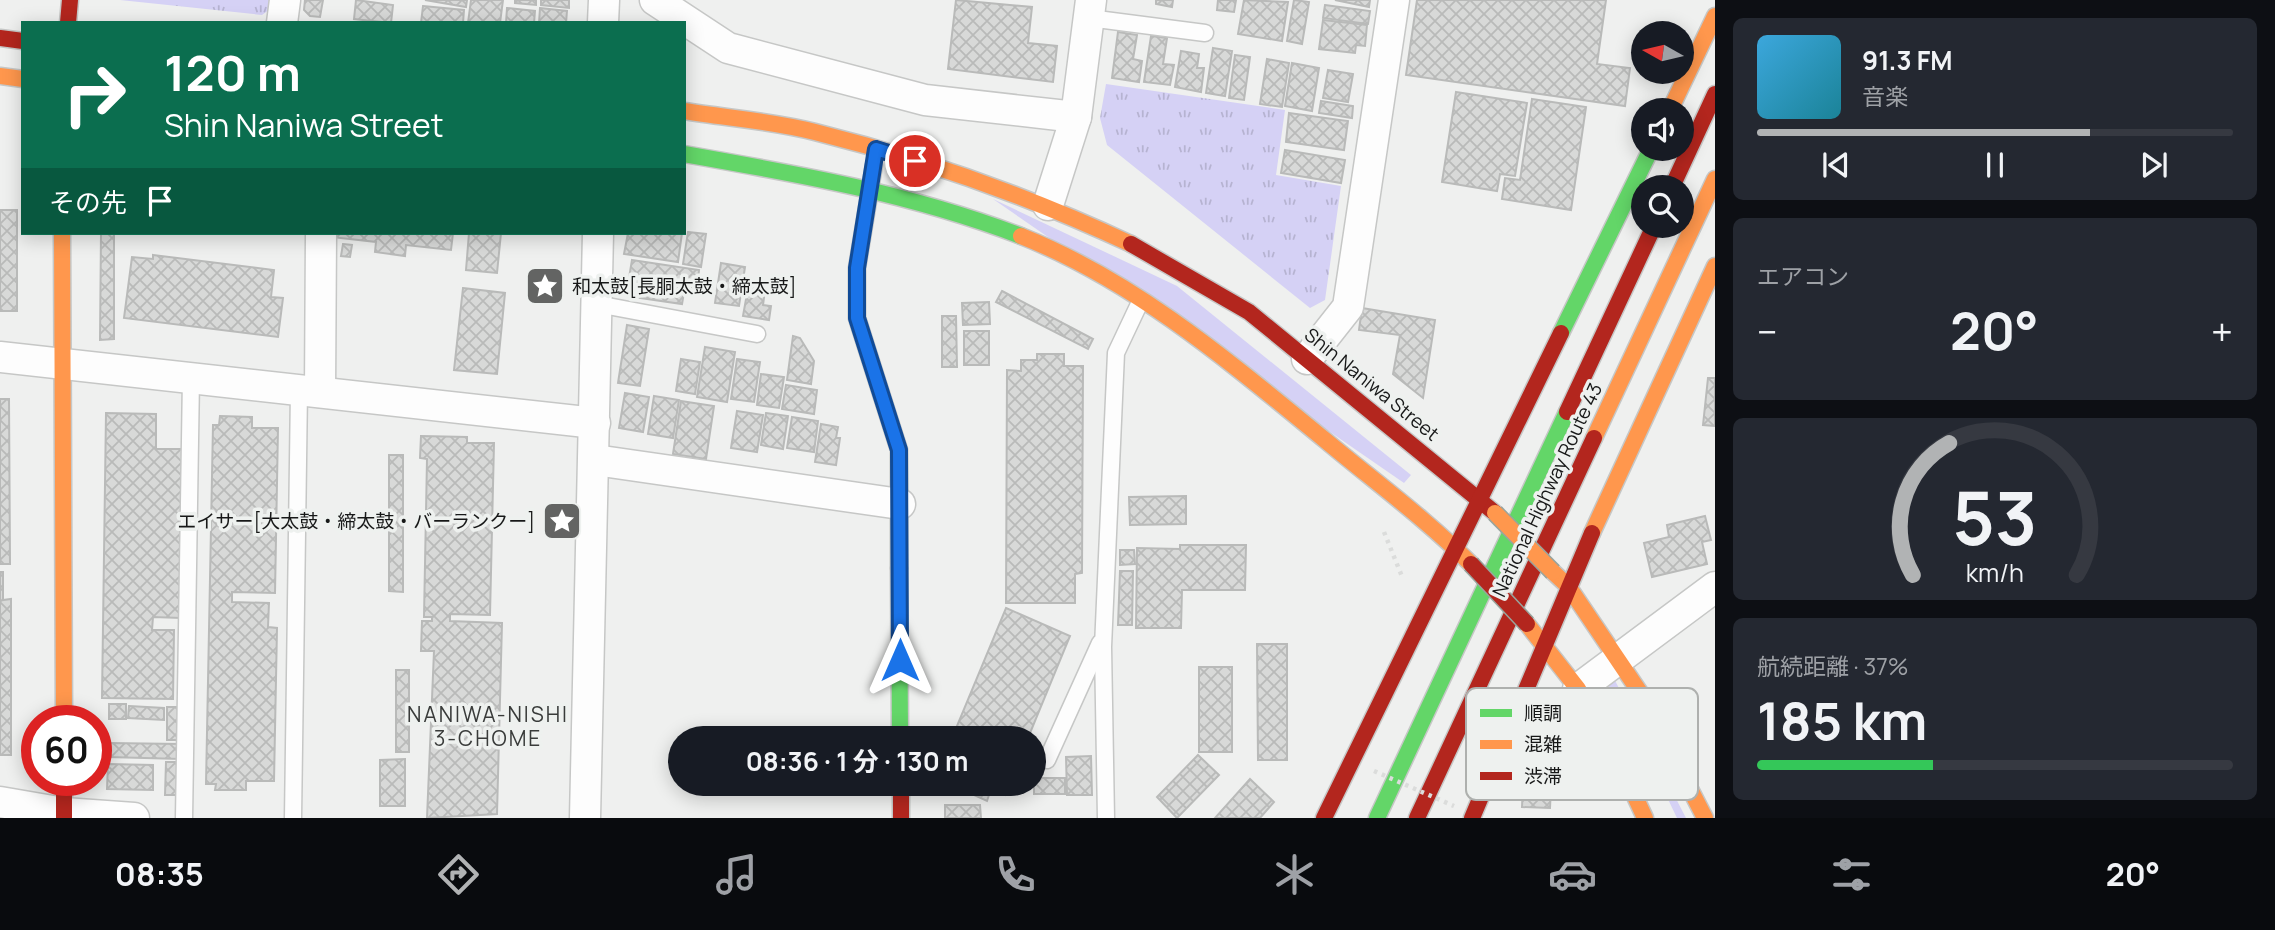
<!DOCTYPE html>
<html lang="ja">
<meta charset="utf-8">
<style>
body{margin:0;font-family:Manrope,"Noto Sans JP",sans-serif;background:#242831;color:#f1f3f6;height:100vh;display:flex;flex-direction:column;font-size:26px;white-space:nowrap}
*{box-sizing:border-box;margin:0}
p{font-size:23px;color:#9ea1a6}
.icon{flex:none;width:38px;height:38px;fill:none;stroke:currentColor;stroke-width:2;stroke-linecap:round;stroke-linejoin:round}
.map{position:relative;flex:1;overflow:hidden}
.sheet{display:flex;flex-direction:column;gap:18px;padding:18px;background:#0d0f14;width:560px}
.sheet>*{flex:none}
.top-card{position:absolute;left:21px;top:21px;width:665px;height:214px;border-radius:0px;box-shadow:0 4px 18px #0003;background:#0b6e4f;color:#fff;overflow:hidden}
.needle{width:46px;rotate:278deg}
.buttons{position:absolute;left:1631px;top:21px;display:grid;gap:14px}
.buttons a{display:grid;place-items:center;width:63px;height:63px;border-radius:50%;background:#171b24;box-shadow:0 4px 18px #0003;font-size:35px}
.speed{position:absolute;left:21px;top:705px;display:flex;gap:14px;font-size:35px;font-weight:700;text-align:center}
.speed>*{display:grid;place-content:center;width:91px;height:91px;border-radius:50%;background:#171b24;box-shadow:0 4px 18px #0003;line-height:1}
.speed .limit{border:10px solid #d22;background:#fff;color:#111}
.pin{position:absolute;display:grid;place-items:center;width:60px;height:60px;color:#fff;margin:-30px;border:4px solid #fff;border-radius:50%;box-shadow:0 2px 7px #0007}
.me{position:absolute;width:77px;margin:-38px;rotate:0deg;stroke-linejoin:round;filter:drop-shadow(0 0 5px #0008)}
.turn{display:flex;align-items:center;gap:24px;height:147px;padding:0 28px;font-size:32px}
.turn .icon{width:91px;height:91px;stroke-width:2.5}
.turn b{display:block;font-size:49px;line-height:60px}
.then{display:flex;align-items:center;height:66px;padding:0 28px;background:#0003;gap:14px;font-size:26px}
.big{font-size:52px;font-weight:700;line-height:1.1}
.sheet .card{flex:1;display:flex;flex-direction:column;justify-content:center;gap:10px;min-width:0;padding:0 24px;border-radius:10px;background:#242831}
.sheet .dial{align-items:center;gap:0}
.dial svg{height:182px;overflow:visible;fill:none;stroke:#363941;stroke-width:7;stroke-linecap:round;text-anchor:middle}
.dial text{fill:#f1f3f6;stroke:none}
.song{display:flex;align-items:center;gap:21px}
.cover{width:84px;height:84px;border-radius:10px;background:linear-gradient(135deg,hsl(200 70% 55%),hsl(190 70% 35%))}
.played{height:7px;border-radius:4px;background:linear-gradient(90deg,#b1b3b4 70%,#363941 70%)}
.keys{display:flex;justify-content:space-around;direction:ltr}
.heat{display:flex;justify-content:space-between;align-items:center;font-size:38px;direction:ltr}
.charge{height:10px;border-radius:5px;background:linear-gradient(90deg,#34c759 37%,#363941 0)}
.trip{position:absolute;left:668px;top:726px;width:378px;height:70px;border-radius:35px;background:#171b24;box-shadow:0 4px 18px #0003;font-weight:700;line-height:70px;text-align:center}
.tabs{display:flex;height:112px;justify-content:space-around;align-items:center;background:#090b0e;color:#9ea1a6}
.tabs .icon{width:49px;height:49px}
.tabs .active{color:#b1b3b4}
.tabs b{font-size:32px;color:#f1f3f6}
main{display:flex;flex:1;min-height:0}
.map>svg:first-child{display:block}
.green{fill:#d5d1f5}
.park{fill:url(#park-tufts)}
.building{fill:url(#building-cross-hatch);stroke:#b9bab9;stroke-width:2}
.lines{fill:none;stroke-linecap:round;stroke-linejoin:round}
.lane-casing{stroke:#c6c7c6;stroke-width:19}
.street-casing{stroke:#c6c7c6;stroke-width:33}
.fast-casing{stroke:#c6c7c6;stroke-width:19}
.slow-casing{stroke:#c6c7c6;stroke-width:19}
.jam-casing{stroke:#c6c7c6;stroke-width:19}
.path{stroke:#dbdcdb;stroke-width:4.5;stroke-dasharray:3.5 5;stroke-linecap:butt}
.lane{stroke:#fdfdfd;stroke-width:16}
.street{stroke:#fdfdfd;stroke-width:30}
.fast{stroke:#63d668;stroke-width:16}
.slow{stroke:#ff974d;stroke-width:16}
.jam{stroke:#b3261e;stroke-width:16}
.slow-bridge-casing{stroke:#99a49d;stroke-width:19;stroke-linecap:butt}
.jam-bridge-casing{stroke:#99a49d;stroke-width:19;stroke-linecap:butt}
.path-bridge{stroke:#dbdcdb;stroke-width:4.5;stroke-dasharray:3.5 5;stroke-linecap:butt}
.slow-bridge{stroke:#ff974d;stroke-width:16}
.jam-bridge{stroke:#b3261e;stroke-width:16}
.route-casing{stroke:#114b97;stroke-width:18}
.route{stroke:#1a73e8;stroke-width:12}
.labels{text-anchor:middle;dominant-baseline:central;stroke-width:7;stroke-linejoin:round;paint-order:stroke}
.poi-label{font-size:19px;fill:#171818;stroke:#eef1ef;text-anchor:start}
.street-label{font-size:19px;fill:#171818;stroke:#eef1ef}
.neighbourhood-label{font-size:21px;letter-spacing:2px;fill:#393b3a;stroke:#eef1ef}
.key{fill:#eef1ef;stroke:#aeb0ae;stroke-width:2}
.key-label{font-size:19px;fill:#171818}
</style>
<main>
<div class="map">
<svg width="1715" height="818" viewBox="0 0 1715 818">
<defs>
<pattern id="park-tufts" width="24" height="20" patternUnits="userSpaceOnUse" patternTransform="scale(1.75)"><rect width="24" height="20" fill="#d5d1f5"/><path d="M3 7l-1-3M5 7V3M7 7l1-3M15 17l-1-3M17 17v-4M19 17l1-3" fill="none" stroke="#b6b3d1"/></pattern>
<pattern id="building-cross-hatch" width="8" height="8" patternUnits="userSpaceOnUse" patternTransform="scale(1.75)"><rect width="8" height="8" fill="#d8d9d8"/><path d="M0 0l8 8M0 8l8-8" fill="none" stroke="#b9bab9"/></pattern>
</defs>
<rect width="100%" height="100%" fill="#eff0ef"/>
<g class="green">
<polygon points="993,199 1177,286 1411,475 1404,483"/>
<polygon points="1607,665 1686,818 1677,818 1642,745 1602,674"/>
</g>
<g class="park">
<polygon points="120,0 278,0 277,4 262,15"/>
<polygon points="1106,84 1285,110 1276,175 1341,186 1325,300 1310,308 1107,145 1100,118"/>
</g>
<g class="building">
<polygon points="305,0 323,0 320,17 310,16 304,10"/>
<polygon points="356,0 393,5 391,23 354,19"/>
<polygon points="425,0 467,0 466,7"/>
<polygon points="471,0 503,0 500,23 468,23"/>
<polygon points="515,0 536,0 536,5 515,3"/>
<polygon points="541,0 569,0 569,8 541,5"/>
<polygon points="956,0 1032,7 1028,43 1057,46 1053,82 948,69"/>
<polygon points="1156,0 1173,0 1172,7 1156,4"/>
<polygon points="1218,0 1236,0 1234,12 1217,10"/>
<polygon points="1244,0 1288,2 1282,41 1238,34"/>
<polygon points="1294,0 1309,2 1302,44 1287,41"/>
<polygon points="1335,0 1370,0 1369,7"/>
<polygon points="1417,0 1606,0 1597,64 1630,68 1625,106 1406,75"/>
<polygon points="1325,5 1370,11 1368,24 1323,18"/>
<polygon points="423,6 464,10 463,23 421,23"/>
<polygon points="507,8 535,11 534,23 506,23"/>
<polygon points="540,8 567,11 566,23 539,23"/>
<polygon points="1323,20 1367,25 1365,46 1356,45 1355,53 1319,49"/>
<polygon points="1118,32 1137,35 1133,59 1142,61 1139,82 1112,78"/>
<polygon points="1151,36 1167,38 1163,64 1174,65 1170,85 1144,82"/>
<polygon points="1213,48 1232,51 1225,96 1206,93"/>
<polygon points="1181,51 1199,54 1197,68 1204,68 1201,92 1175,87"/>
<polygon points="1235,55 1250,57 1244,100 1229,98"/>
<polygon points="1267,59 1289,63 1282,107 1260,104"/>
<polygon points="1292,63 1319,68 1312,111 1285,106"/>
<polygon points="1328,70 1353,74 1348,102 1323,98"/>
<polygon points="1456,92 1527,103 1515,176 1500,174 1497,191 1442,182"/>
<polygon points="1532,99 1586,107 1571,210 1502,199 1505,178 1520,180"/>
<polygon points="1321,101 1353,106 1352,118 1319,113"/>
<polygon points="1289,113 1348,121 1344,150 1286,142"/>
<polygon points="1285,150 1345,160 1341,183 1281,173"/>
<rect x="0" y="210" width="17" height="101"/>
<polygon points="688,232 706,234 701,267 683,264"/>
<polygon points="101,233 114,233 114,339 100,340"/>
<polygon points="332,233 453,233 451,250 406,245 405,256 375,252 376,242 331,237"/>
<polygon points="469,233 501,233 497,273 466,270"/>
<polygon points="628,233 682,233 678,262 624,254"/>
<polygon points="343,244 352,245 350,257 341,256"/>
<polygon points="153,255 274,270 271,297 283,298 278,337 124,318 132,257 153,259"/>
<polygon points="632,260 699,270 697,289 685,287 682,304 626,296"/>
<polygon points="721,263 745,267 739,306 715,303"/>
<polygon points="463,288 505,293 497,374 454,370"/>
<polygon points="748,288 765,290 763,305 771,306 769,320 743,316"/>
<polygon points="1002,291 1093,339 1088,349 996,302"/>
<polygon points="989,302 990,324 963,325 962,303"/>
<polygon points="1362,308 1435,320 1423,398 1393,374 1400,335 1359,330"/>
<polygon points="942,316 956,316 957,367 942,367"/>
<polygon points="627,325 649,329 640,386 618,383"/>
<rect x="964" y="331" width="25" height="34"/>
<polygon points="793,336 800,338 814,361 811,384 787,380"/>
<polygon points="705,347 735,352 727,402 697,397"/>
<polygon points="1037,354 1064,354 1064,366 1083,366 1082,573 1075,574 1075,603 1006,603 1007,370 1021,371 1021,360 1037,360"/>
<polygon points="681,359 700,362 695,394 676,391"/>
<polygon points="737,359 760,362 754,402 731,399"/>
<polygon points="761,374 784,377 779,408 757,405"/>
<polygon points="1708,378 1715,378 1715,426 1703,425"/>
<polygon points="786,385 817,390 814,414 782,409"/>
<polygon points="625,393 649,397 643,432 619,428"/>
<polygon points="654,396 679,400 673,438 648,434"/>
<polygon points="0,399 9,399 10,564 0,564"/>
<polygon points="681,401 714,406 706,459 673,454"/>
<polygon points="737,411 763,415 757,452 731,448"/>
<polygon points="106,413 156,414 156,449 183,449 181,618 153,617 152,630 174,630 173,699 102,698"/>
<polygon points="766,413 788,416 783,449 761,445"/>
<polygon points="220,416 252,417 252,428 278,428 275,593 232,592 232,602 269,603 268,627 277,628 274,781 246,781 246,790 215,790 216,784 206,784 213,425 219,425"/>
<polygon points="792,417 818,421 814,452 787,448"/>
<polygon points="821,424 838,427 836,438 840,438 836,465 815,462"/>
<polygon points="421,436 467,437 467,443 494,443 490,615 450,614 450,621 502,623 497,814 427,818 434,651 421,651 422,621 432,621 432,617 424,617 427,459 420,458"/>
<polygon points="389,455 403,455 403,592 389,591"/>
<polygon points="1186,496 1186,524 1130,525 1129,497"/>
<polygon points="1705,516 1711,540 1702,542 1707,564 1652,577 1644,543 1669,537 1667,525"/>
<polygon points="1180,545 1246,545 1245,590 1182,590 1181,628 1136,628 1137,548 1180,549"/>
<polygon points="1120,550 1134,550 1135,564 1120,565"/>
<polygon points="1120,571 1133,571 1132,625 1118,625"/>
<polygon points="0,572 3,572 3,600 11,599 11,755 0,755"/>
<polygon points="1006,608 1070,636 1028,738 952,738"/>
<polygon points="1257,644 1287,644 1287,760 1258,760"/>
<rect x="1199" y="667" width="33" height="85"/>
<rect x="396" y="670" width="13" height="82"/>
<rect x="109" y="704" width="17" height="15"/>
<polygon points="129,706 164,708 164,720 128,718"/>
<polygon points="167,707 181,707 180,740 167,740"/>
<polygon points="109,743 181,744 181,759 108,757"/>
<polygon points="1198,755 1219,775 1177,818 1157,797"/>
<polygon points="1091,756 1092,795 1067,795 1066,757"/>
<polygon points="405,759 405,806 380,806 380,760"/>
<polygon points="166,762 181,762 180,795 165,795"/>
<polygon points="108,764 153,765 153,790 107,789"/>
<polygon points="1532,764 1552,765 1550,808 1522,807 1523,785"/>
<rect x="1034" y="778" width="31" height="16"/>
<polygon points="1250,779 1274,802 1260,818 1215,818"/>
<polygon points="950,784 1009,784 1005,795 991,789 987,801"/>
<polygon points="945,805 980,805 981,818 945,818"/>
</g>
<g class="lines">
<g class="lane-casing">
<g id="lane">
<polyline points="1089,18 1205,33"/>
<polyline points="597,304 757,334"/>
<polyline points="1047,760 1100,643"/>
<polyline points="184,818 191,378"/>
<polyline points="293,818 299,390"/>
<polyline points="1106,818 1103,647 1116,353 1141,300"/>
</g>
</g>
<g class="street-casing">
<g id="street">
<polyline points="655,0 728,48 925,100 1076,117"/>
<polyline points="282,23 285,0"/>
<polyline points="603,23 604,0"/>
<polyline points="1048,205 1076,117 1091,0"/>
<polyline points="0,357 595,423"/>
<polyline points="1307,359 1348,307 1394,0"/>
<polyline points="320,392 321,233"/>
<polyline points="595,460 900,504"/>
<polyline points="1578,689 1715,587"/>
<polyline points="0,802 64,813 134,818"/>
<polyline points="585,818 598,233"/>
</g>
</g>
<g class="fast-casing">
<g id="fast">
<path d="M684,154C798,174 912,194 1021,236"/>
<polyline points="1561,333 1651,149"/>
<polyline points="899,568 900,738"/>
<polyline points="1377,818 1567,412"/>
</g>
</g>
<g class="slow-casing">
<g id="slow">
<polyline points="0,76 23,79"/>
<polyline points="1670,110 1715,16"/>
<path d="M684,111C727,118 773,121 815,132C924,159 1030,197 1131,244"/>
<polyline points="874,165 857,268 857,318 899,450 899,568"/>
<polyline points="62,233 64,721"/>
<path d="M1021,236C1135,281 1231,363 1325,440C1374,481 1426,519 1471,564"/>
<polyline points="1594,438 1715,179"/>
<polyline points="1592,533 1715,266"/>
<polyline points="1553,572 1568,586 1641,694 1705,818"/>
<polyline points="1527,624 1578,689 1613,749 1645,818"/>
</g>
</g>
<g class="jam-casing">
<g id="jam">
<polyline points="68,23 70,0"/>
<polyline points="0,38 23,41"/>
<polyline points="1672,187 1715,94"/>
<polyline points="1131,244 1249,312 1495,513"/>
<polyline points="1567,412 1654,226"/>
<polyline points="64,780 64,818"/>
<polyline points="901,784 901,818"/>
<polyline points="1324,818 1561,333"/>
<polyline points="1417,818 1594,438"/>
<polyline points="1472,818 1592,533"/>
</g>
</g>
<polyline class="path" points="1384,532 1403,579"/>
<use href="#lane" class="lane"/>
<use href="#street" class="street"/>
<use href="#fast" class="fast"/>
<use href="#slow" class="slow"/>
<use href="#jam" class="jam"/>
<g class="slow-bridge-casing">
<polyline id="slow-bridge" points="1495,513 1553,572"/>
</g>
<g class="jam-bridge-casing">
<polyline id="jam-bridge" points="1471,564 1527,624"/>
</g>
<polyline class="path-bridge" points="1374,771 1454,806"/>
<use href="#slow-bridge" class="slow-bridge"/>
<use href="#jam-bridge" class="jam-bridge"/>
</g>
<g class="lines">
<g class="route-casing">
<polyline id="route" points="900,660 899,450 857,318 857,268 876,149 915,161"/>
</g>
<use href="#route" class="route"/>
</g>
<defs>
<g id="sight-square" transform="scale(2.0125)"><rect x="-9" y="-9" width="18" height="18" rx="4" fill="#636463" stroke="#eef1ef"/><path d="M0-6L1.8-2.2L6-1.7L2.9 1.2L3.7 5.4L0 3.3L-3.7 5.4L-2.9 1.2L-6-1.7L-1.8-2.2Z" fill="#fff"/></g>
</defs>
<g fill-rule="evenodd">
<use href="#sight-square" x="545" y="286"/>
<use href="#sight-square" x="562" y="521"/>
</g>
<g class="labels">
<g class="poi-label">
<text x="572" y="286">和太鼓[長胴太鼓・締太鼓]</text>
<text x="535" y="521" text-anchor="end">エイサー[大太鼓・締太鼓・バーランクー]</text>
</g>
<g class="street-label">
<text transform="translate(1372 384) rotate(39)">Shin Naniwa Street</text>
<text transform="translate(1547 490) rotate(-65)">National Highway Route 43</text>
</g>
<g class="neighbourhood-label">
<text x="488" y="714">NANIWA-NISHI<tspan x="488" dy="24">3-CHOME</tspan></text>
</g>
</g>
<rect x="1466" y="688" width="232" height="112" rx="10" class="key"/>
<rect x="1480" y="709" width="32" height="8" fill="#63d668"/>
<rect x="1480" y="740" width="32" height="9" fill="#ff974d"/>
<rect x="1480" y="772" width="32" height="8" fill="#b3261e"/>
<g class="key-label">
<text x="1524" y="720">順調</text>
<text x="1524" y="751">混雑</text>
<text x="1524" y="783">渋滞</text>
</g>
</svg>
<div class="buttons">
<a><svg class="needle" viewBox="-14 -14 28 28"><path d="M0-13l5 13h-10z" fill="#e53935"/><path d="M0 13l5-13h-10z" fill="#9ea1a6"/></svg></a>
<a><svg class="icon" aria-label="sound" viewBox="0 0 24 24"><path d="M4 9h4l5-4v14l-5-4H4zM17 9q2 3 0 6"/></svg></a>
<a><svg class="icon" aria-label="search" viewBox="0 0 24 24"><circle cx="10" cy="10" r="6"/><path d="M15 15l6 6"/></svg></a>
</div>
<div class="speed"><div class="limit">60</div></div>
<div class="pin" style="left:915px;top:161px;background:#d93025"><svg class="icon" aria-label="arrive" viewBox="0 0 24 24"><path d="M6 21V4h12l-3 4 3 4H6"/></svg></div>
<svg class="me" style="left:900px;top:660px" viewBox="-20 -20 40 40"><path d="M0-17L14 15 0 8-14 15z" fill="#1a73e8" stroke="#fff" stroke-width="4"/></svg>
<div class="trip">08:36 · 1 分 · 130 m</div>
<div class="top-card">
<div class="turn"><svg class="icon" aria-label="right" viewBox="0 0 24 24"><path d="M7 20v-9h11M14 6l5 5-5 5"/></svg><div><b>120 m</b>Shin Naniwa Street</div></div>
<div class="then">その先<svg class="icon" aria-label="arrive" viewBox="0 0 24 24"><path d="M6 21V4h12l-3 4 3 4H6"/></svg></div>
</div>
</div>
<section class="sheet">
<div class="card">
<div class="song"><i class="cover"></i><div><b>91.3 FM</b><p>音楽</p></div></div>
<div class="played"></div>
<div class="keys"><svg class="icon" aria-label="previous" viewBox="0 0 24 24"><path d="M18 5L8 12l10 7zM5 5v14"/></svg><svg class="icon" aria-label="pause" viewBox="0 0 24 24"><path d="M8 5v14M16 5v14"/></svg><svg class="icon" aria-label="next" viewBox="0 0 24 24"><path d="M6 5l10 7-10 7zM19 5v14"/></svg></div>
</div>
<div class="card"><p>エアコン</p>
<div class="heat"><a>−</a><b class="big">20°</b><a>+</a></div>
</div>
<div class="card dial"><svg viewBox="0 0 100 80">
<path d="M14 69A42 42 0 1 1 86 69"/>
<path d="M14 69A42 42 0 0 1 30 11" stroke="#b1b3b4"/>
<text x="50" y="56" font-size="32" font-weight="700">53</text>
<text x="50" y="72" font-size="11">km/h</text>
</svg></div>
<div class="card"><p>航続距離 · 37%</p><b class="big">185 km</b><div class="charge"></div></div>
</section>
</main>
<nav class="tabs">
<b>08:35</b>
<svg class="icon active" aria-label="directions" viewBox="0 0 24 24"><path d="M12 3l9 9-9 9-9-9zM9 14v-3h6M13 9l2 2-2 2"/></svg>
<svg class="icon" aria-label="music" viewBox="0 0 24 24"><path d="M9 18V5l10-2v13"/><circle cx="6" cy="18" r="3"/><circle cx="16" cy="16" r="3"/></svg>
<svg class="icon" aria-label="phone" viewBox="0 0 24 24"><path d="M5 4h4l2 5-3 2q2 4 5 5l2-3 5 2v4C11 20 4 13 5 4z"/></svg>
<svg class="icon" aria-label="climate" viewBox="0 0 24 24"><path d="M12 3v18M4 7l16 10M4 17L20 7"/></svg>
<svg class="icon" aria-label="car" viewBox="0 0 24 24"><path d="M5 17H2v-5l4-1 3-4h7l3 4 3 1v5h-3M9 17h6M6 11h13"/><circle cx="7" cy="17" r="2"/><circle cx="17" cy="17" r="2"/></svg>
<svg class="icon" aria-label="filters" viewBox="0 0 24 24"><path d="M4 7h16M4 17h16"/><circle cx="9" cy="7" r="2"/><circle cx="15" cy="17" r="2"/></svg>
<b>20°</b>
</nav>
